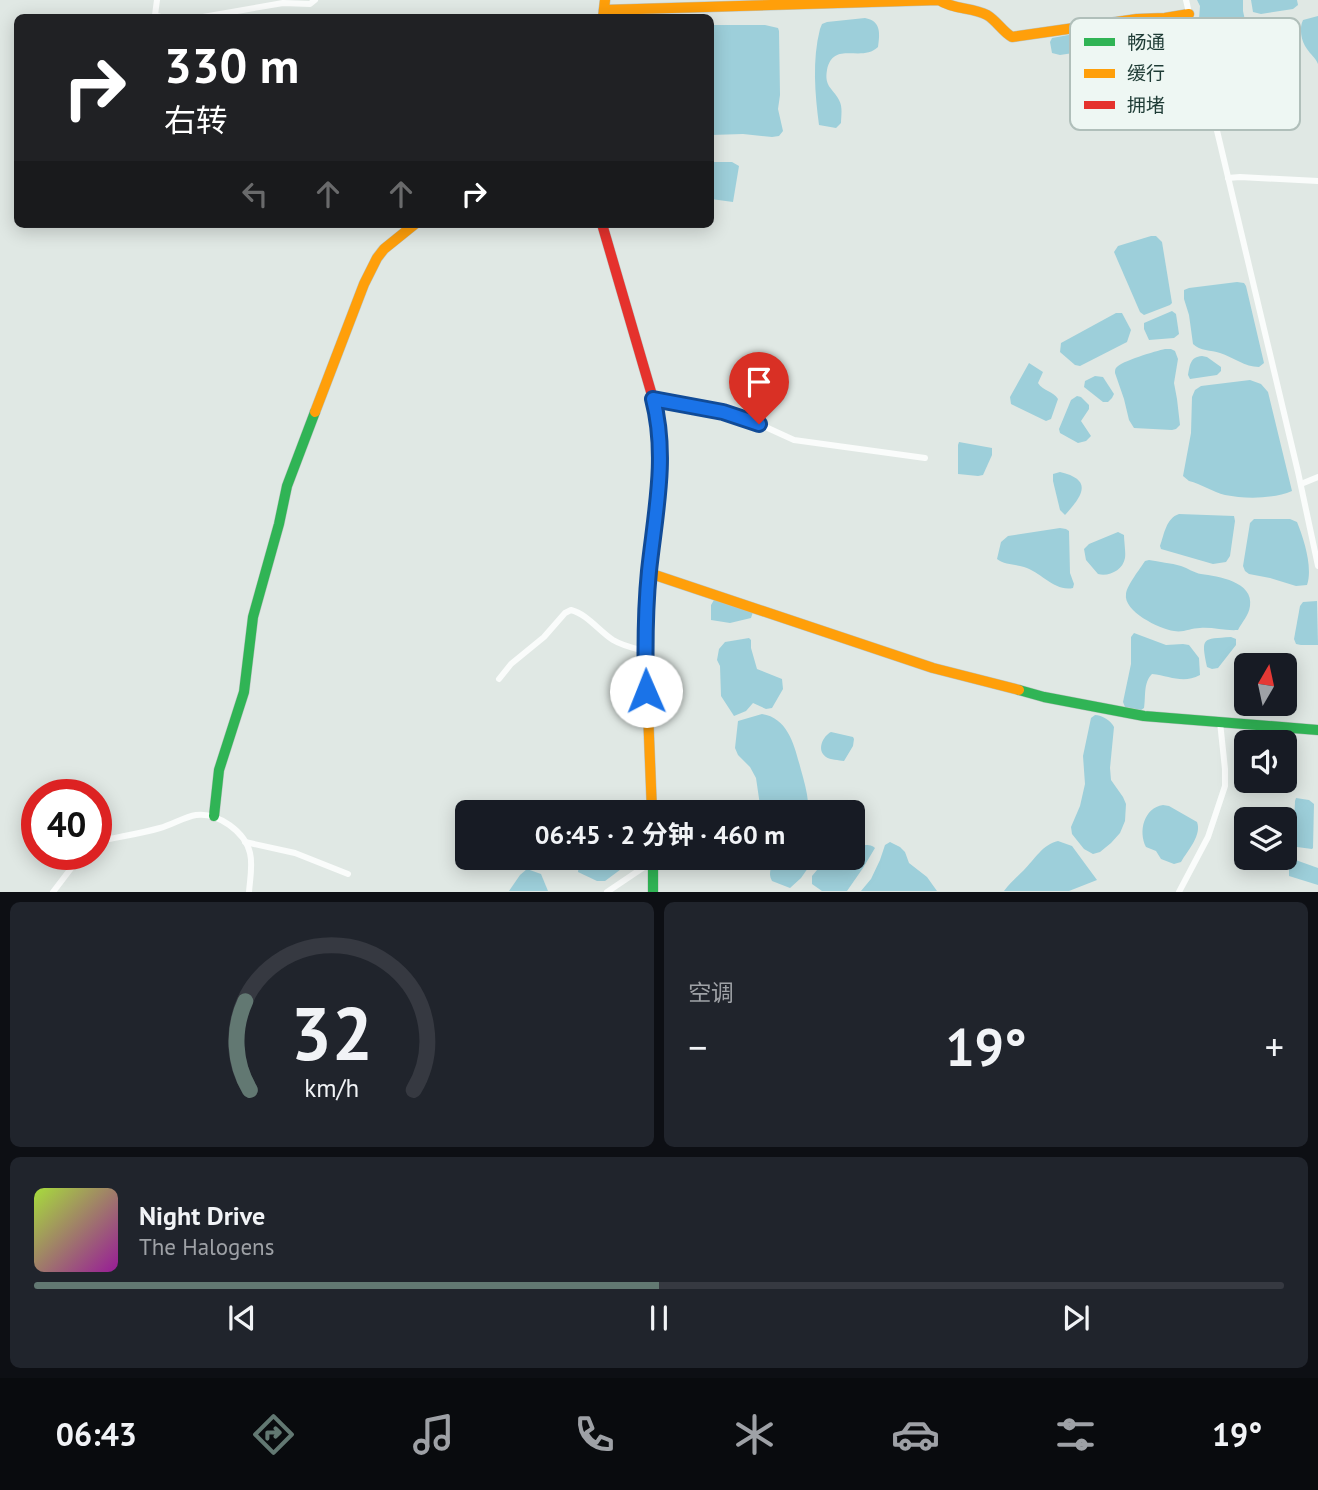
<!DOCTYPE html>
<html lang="zh">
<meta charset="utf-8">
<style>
body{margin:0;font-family:"PT Sans","Noto Sans SC",sans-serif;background:#20242c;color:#f1f3f6;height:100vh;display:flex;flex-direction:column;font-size:26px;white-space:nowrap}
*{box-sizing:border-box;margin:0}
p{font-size:23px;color:#9ea1a6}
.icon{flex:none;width:38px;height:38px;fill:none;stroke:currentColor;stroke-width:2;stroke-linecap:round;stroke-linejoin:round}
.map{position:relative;height:892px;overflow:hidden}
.sheet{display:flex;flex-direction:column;gap:10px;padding:10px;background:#0d0f14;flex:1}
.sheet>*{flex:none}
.banner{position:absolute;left:14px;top:14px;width:700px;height:214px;border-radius:10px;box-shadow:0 4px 18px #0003;background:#202124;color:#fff;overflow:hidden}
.needle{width:46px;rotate:9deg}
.tools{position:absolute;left:1234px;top:653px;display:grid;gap:14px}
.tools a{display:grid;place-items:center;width:63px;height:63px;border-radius:10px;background:#171b24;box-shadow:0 4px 18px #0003;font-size:35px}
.speed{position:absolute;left:21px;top:779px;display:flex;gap:14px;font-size:35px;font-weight:700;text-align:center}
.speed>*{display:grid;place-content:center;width:91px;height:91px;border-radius:50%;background:#171b24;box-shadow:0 4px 18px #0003;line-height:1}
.speed .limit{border:10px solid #d22;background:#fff;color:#111}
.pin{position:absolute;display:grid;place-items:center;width:60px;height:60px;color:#fff;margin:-72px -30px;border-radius:50% 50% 50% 0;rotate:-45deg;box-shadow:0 0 7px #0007}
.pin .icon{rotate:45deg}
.me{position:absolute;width:77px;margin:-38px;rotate:359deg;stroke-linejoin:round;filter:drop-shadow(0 0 5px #0008)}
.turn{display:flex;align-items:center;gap:24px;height:147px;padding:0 35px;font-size:32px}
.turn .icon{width:91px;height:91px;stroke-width:2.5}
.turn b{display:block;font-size:49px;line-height:60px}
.lanes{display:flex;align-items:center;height:66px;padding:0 35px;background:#0003;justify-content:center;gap:35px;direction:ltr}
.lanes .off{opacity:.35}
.big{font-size:52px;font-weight:700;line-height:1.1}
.sheet .card{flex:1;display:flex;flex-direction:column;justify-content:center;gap:10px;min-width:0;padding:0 24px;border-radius:10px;background:#20242c}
.sheet .dial{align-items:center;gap:0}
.dial svg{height:182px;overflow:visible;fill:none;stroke:#363941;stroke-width:7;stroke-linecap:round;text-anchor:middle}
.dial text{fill:#f1f3f6;stroke:none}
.song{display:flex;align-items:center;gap:21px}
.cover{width:84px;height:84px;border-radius:10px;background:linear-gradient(135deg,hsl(80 70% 55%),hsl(300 70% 35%))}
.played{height:7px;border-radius:4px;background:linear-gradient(90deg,#627872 50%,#363941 50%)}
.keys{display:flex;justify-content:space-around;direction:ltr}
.heat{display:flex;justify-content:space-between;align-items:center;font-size:38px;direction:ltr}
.sheet .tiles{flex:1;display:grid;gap:10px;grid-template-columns:1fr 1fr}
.card:last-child{grid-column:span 2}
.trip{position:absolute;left:455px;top:800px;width:410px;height:70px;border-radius:10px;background:#171b24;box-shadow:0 4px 18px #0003;font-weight:700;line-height:70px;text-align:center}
.tab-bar{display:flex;height:112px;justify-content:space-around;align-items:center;background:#090b0e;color:#9ea1a6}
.tab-bar .icon{width:49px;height:49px}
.tab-bar .selected{color:#627872}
.tab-bar b{font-size:32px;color:#f1f3f6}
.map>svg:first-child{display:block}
.water{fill:#9dcfda}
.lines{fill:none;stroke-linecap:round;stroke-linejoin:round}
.fast-casing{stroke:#bac4c0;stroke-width:11}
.slow-casing{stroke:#bac4c0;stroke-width:11}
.jam-casing{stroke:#bac4c0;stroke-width:11}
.street{stroke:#fafcfb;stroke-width:6}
.fast{stroke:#30b455;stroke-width:10}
.slow{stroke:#ff9f0a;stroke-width:10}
.jam{stroke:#e5322d;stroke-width:10}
.route-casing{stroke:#114b97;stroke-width:18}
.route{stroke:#1a73e8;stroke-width:12}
.key{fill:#eef7f3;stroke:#b0bfba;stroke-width:2}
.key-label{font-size:19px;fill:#1e3b35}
</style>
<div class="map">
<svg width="1318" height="892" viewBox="0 0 1318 892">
<rect width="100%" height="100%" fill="#e0e8e4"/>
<g class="water">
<polygon points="1197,0 1243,0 1243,11 1253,58 1250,65 1222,72 1212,69 1199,19 1200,6"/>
<polygon points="1251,0 1297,0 1298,5 1293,9 1261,14 1253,12"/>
<path d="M1318,16V64C1315,57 1311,55 1307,49C1301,41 1299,28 1303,20Z"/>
<path d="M865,18C881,21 880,33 878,47C862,63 833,40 827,70C824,87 833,88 839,100C843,107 841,116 841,123L836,128L819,125C815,94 812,60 820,29L822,24L827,22Z"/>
<polygon points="711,25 765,25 778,28 779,31 780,95 778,109 783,131 779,136 772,137 743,134 711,135"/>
<polygon points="1117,26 1120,29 1118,47 1116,50 1093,50 1060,55 1052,53 1050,42 1052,38"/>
<polygon points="711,162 732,162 739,166 733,202 711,199"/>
<polygon points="1151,236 1156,236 1162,242 1172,303 1170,305 1144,315 1140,312 1114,252 1118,246"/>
<path d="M1237,282L1244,283L1246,286L1264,363L1259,367C1245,367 1233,357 1220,353C1211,350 1200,351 1193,344L1189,315L1184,299V290L1189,288Z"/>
<polygon points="1172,311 1176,314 1179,334 1174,338 1149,340 1144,329 1144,323"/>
<polygon points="1116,313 1122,313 1131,330 1127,342 1080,366 1075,365 1060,352 1061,343"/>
<path d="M1165,349H1171L1175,351L1178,359L1174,383L1177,399L1180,425L1176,429L1172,430L1134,428L1129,420L1124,399L1115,373C1115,371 1115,369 1116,368C1121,361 1156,351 1165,349Z"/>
<path d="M1202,356L1207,357L1221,367V371L1217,375L1190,379L1188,375C1190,365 1190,357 1202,356Z"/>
<path d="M1029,363L1043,372L1038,383C1043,391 1053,391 1058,399L1051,419L1046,421L1011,404L1010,397Z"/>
<polygon points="1095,376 1103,377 1114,394 1112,398 1108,402 1103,402 1084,387 1085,381"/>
<path d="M1250,380L1261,384L1268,392L1292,491C1273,499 1245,499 1225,495C1213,492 1201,484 1189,481L1183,476L1191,433L1192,397L1195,390L1201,386Z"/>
<polygon points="1077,396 1081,397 1089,405 1089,409 1081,421 1091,436 1086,441 1078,443 1060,433 1059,429 1071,400"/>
<polygon points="959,442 992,448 992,455 983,475 978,476 958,474 958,445"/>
<path d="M1060,472C1094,480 1082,496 1065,515L1060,510L1053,481V474Z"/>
<path d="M1179,514L1234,516L1235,521L1230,556L1226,562L1213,564L1161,549L1160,546C1164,535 1166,518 1179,514Z"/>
<path d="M1254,519H1290L1297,522C1304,539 1313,568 1307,585L1296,586L1270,578L1249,574L1245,571L1243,566L1250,523Z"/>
<path d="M1060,528L1066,529L1069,531L1070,573L1074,584L1073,588C1055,592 1041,572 1024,567C1015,564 1004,565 997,559L1001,542L1008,536Z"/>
<path d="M1118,532L1124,535C1124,541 1126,554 1125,558C1123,570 1109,577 1098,574L1086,560L1084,549L1089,544Z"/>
<path d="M1149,560C1159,562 1171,563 1181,566C1188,568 1194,573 1201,574C1218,576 1254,582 1250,606C1249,615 1242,622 1238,630C1225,631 1213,627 1200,628C1191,628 1183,633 1174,631C1159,629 1123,611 1126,594C1127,585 1140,569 1145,561Z"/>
<polygon points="714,600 753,612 751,618 730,623 711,620 711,605"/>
<polygon points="1317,601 1318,645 1301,645 1296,644 1294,639 1300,606 1303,602"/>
<path d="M1134,633L1166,645L1183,644L1189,645L1199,658L1200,675C1183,684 1170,676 1152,674C1143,683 1146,697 1144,708L1141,710L1125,707L1123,702L1131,664V637Z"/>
<path d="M1231,637L1236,639V645L1218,668L1212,669L1207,667C1201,637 1202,639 1231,637Z"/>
<polygon points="749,638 751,640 751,648 757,669 782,679 783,689 772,708 766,709 753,703 746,711 734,716 721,696 720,666 717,660 719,649 725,642"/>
<path d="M762,714C789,718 795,748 801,770C804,781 807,791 808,802L818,812H761L756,778L750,767L738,755L735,748L738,721Z"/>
<path d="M1095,715C1102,715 1111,721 1114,727L1110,768L1111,780L1123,797L1126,804L1125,821L1120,833L1111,843L1100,852L1093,854L1084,849L1072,834L1071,827L1080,806L1085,784L1083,756L1091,718Z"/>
<path d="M831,732L853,737L854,739L853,746L844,761C839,760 830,760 826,757C816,750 823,736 831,732Z"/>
<polygon points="1296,798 1309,800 1314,804 1313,848 1312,849 1297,847 1293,844 1295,801"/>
<path d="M1163,805L1169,806L1197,822C1202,835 1188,850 1181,862L1174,864L1161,859L1156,851L1146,847C1138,831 1144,808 1163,805Z"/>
<path d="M1058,841L1072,846L1097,880L1069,891H1004C1010,883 1016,878 1024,870C1034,860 1043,844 1058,841Z"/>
<polygon points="890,842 900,847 905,852 909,863 927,877 937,891 861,891 871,879 880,860 885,845"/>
<path d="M852,844C859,846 871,843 875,848L863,868L847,891H822L812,884V876L827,858H852Z"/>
<polygon points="587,858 636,858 605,881 597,881 578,872 579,865"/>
<path d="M773,858H815L801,878L790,888L772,881C767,872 773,866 773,858Z"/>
<polygon points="1290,858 1318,868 1318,885 1289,876 1289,859"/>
<polygon points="527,869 541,874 548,891 509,891 520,875"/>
</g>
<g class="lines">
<g class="fast-casing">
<g id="fast">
<polyline points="1019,690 1044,697 1144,716 1318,730"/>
<polyline points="214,816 219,770 244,692 253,617 279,524 287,486 315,412"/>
<polyline points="653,858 653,892"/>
</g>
</g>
<g class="slow-casing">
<g id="slow">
<path d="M604,10L939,0C954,10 972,7 987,15C997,21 1002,31 1012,37L1137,19L1165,18L1189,14"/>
<polyline points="603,18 605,0"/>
<polyline points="315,412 364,284 377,258 384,249 415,224"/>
<polyline points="649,573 933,668 1019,690"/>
<polyline points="652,812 645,636 649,573 659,492 659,451"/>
</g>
</g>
<g class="jam-casing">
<polyline id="jam" points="602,224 654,402 659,451"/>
</g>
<g class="street">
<polyline points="157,0 155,15 164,18"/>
<polyline points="1186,0 1298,472 1318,566"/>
<polyline points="197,18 283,3 310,4 315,0"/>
<polyline points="1228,178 1240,177 1318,181"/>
<polyline points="653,399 736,416 759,424 794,440 925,458"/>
<polyline points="1301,484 1318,477"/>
<path d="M499,679L511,664L544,637L565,613L571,610C587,614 599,631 613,640C623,646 633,648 645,651"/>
<path d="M96,842C117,837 139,834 160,828C172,825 184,817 196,815C218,812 245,832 250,853C253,865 250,879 249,892"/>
<polyline points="245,842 295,853 348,874"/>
<polyline points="53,892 82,854"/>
<polyline points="607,892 653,861"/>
<polyline points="1179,892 1208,837 1225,786 1225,769 1220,722"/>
</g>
<use href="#fast" class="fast"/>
<use href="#slow" class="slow"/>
<use href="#jam" class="jam"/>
</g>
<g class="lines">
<g class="route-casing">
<path id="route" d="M646,691C645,651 645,611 649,571C655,514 668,456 653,399L723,412L759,424"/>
</g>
<use href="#route" class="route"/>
</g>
<rect x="1070" y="18" width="230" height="112" rx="10" class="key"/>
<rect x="1084" y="38" width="31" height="8" fill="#30b455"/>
<rect x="1084" y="69" width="31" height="9" fill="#ff9f0a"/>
<rect x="1084" y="101" width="31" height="8" fill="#e5322d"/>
<g class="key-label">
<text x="1127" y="49">畅通</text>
<text x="1127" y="80">缓行</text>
<text x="1127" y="112">拥堵</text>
</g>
</svg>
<div class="tools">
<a><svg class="needle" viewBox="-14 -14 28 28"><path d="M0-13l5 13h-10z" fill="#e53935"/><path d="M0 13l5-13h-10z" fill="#9ea1a6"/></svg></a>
<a><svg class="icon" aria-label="sound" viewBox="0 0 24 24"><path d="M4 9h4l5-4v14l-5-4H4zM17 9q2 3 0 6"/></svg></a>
<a><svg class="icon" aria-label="layers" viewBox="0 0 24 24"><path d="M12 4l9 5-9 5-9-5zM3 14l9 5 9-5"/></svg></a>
</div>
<div class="speed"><div class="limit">40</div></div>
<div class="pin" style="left:759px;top:424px;background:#d93025"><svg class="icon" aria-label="arrive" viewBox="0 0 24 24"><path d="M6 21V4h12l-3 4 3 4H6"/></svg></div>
<svg class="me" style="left:646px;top:691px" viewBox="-20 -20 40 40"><circle r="19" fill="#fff"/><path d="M0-13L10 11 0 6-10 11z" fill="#1a73e8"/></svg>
<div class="trip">06:45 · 2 分钟 · 460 m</div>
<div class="banner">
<div class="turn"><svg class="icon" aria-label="right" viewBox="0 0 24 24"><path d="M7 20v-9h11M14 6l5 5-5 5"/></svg><div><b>330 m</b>右转</div></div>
<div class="lanes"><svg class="icon off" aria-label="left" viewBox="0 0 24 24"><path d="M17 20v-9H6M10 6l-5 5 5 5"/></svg><svg class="icon off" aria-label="ahead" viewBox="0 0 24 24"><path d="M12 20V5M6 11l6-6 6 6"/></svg><svg class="icon off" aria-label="ahead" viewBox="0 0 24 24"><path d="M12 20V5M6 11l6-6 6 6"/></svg><svg class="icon" aria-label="right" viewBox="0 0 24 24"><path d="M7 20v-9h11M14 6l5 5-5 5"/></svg></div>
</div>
</div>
<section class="sheet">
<div class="tiles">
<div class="card dial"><svg viewBox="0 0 100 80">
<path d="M14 69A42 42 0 1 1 86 69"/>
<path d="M14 69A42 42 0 0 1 12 30" stroke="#627872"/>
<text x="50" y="56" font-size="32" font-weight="700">32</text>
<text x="50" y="72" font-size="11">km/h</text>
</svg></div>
<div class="card"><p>空调</p>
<div class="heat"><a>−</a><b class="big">19°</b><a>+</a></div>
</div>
<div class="card">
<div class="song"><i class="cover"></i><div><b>Night Drive</b><p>The Halogens</p></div></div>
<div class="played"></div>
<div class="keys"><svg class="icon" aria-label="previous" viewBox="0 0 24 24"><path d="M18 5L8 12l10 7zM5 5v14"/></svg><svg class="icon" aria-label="pause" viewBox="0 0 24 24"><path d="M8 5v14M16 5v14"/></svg><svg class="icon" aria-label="next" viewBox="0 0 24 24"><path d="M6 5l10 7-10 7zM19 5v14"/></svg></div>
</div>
</div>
</section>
<nav class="tab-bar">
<b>06:43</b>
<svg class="icon selected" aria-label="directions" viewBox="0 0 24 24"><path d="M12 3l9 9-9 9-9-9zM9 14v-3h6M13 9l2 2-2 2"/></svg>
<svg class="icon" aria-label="music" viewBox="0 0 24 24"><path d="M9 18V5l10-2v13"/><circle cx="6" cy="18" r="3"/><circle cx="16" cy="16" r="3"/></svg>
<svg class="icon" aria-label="phone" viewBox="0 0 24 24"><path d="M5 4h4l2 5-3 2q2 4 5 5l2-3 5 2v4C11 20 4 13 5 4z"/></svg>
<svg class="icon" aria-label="climate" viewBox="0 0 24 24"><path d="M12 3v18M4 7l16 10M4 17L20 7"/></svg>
<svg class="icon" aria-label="car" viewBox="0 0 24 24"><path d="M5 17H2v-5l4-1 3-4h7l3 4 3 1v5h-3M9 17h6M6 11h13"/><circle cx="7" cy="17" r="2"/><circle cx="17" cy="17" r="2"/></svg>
<svg class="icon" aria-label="filters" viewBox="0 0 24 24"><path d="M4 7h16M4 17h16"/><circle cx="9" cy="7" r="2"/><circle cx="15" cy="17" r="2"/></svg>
<b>19°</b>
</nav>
